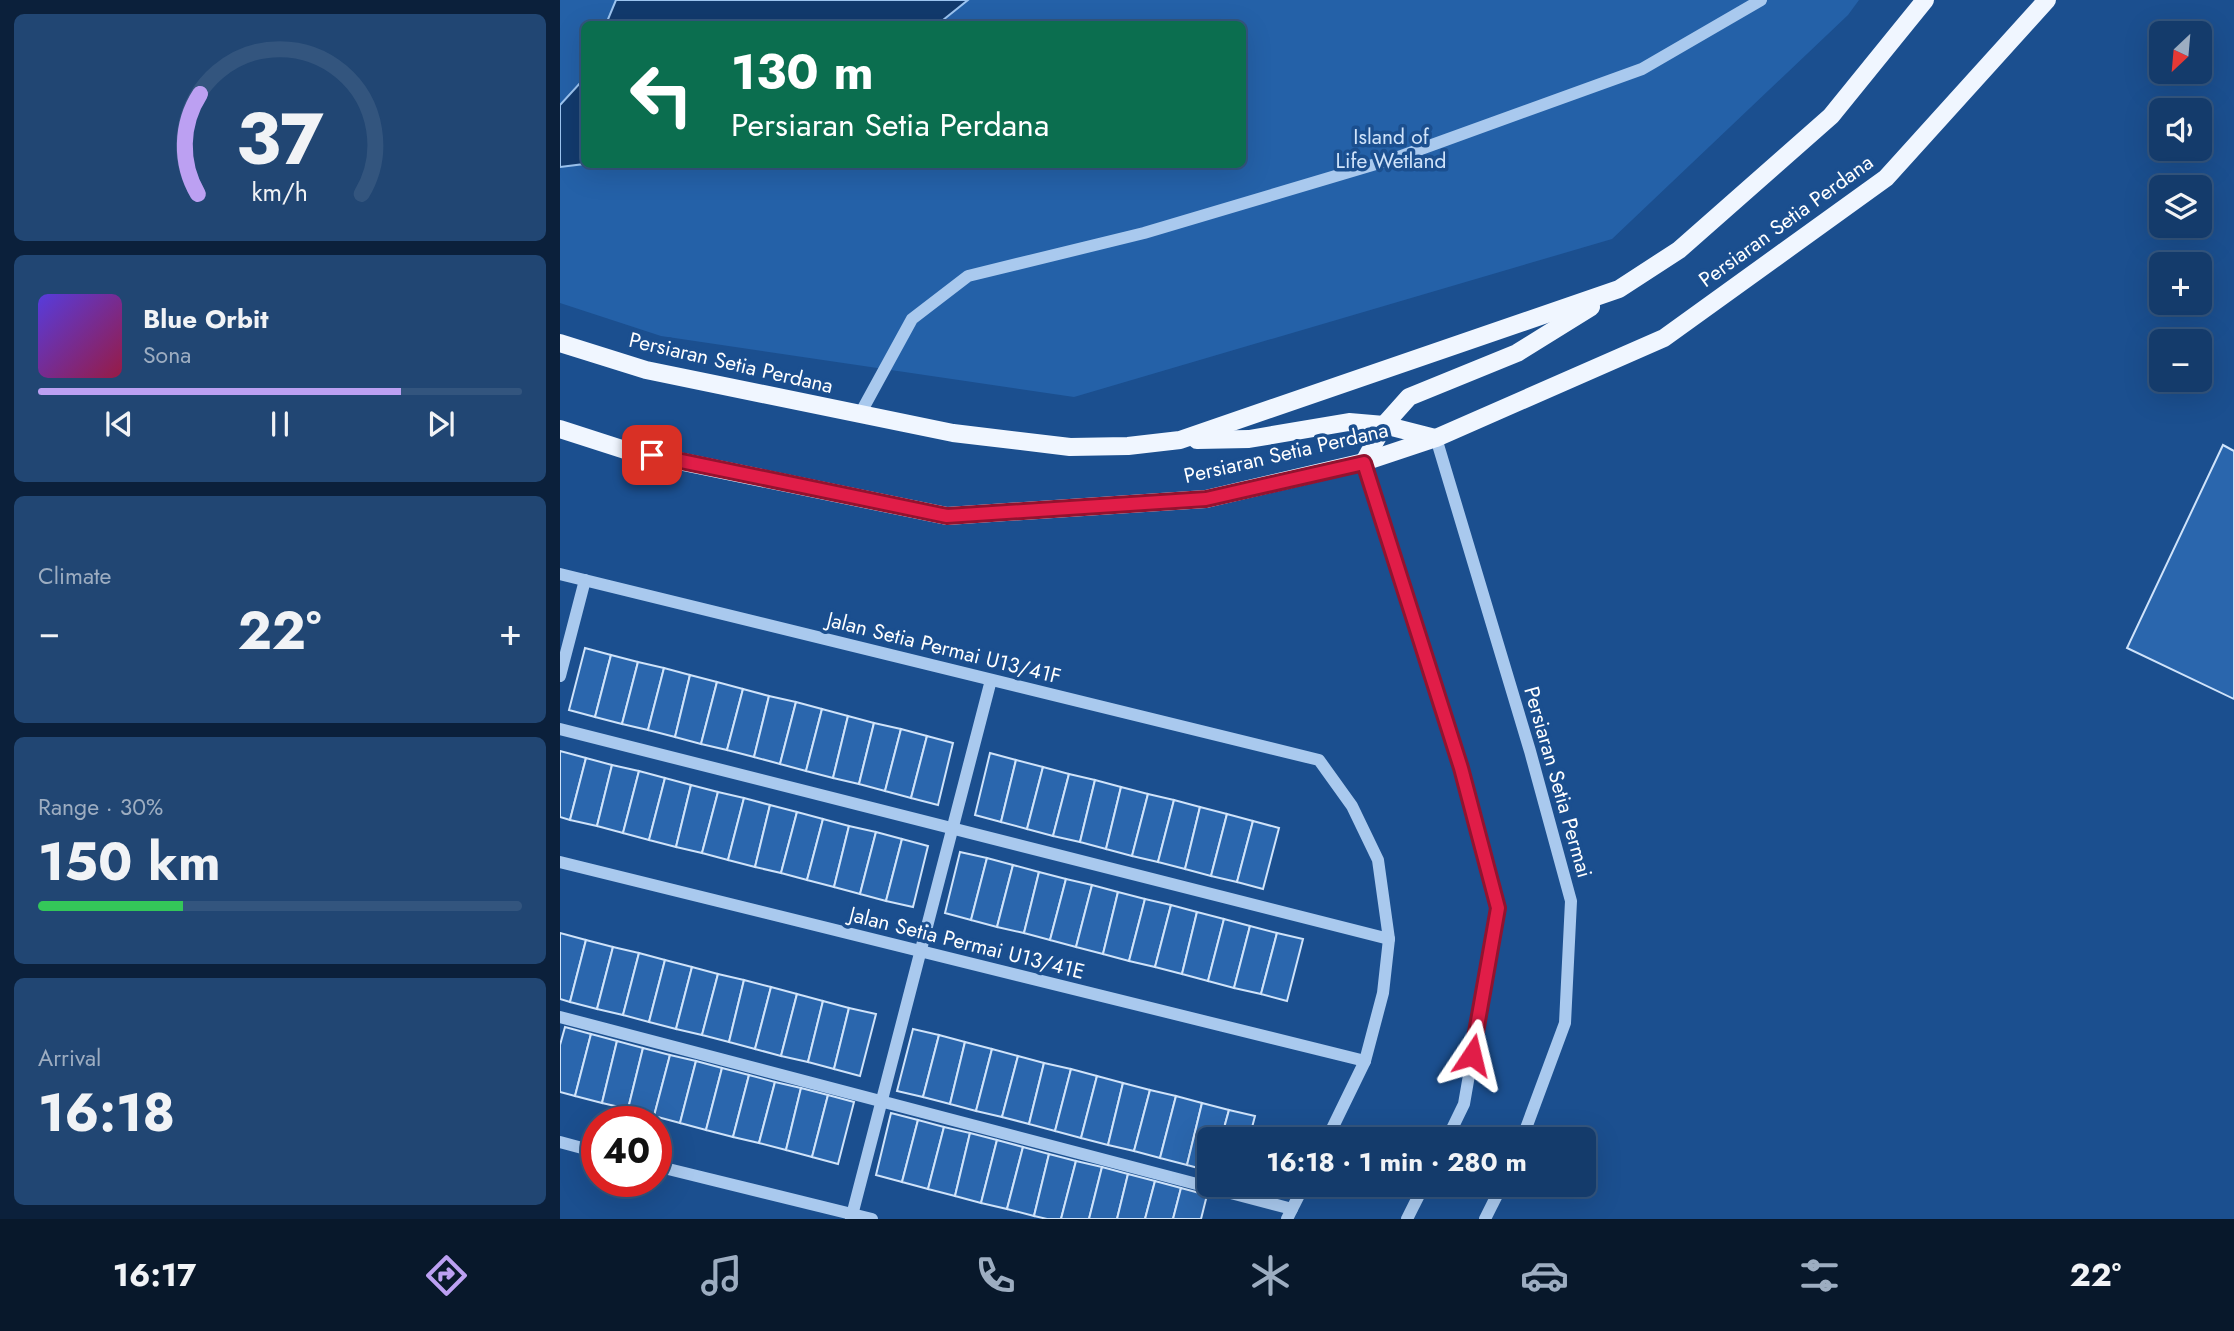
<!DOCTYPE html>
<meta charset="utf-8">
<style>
body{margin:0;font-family:Jost,sans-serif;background:#214673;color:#f1f3f6;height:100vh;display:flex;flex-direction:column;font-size:26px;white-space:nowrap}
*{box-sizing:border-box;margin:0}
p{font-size:23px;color:#9dadc1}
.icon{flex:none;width:38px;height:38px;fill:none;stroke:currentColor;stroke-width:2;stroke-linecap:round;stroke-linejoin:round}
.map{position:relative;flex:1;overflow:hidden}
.details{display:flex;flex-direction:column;gap:14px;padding:14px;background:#0b203b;width:560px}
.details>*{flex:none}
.guide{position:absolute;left:21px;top:21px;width:665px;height:147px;border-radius:10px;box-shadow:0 7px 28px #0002,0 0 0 2px #33557e;background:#0b6e4f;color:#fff;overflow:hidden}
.needle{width:46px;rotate:206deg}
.fabs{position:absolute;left:1589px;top:21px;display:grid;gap:14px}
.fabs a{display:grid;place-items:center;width:63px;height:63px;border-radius:10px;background:#143b6b;box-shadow:0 7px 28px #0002,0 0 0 2px #33557e;font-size:35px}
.speed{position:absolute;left:21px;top:1106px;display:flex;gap:14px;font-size:35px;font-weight:700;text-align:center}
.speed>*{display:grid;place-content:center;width:91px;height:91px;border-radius:50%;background:#143b6b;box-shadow:0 7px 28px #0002,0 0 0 2px #33557e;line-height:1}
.speed .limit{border:10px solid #d22;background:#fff;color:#111}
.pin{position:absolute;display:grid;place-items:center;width:60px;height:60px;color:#fff;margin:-30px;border-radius:14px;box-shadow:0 4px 10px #0006}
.me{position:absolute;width:77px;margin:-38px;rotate:10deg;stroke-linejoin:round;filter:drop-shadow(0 0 5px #0008)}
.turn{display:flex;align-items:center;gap:24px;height:147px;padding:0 35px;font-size:32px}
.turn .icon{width:91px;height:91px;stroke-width:2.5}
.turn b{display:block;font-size:49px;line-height:60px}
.big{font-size:52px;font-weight:700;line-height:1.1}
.details .widget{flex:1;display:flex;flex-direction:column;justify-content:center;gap:10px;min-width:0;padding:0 24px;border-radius:10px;background:#214673}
.details .dial{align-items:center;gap:0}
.dial svg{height:182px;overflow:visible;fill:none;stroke:#33557e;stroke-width:7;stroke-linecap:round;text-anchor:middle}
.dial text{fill:#f1f3f6;stroke:none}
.song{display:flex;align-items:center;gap:21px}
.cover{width:84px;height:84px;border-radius:10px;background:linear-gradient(135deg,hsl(250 70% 55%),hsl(340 70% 35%))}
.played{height:7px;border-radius:4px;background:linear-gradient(90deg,#bca0f2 75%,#33557e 75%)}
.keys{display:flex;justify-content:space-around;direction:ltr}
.heat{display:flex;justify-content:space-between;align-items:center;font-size:38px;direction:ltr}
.charge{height:10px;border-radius:5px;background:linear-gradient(90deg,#34c759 30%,#33557e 0)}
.trip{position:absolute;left:637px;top:1127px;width:399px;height:70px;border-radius:10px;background:#143b6b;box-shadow:0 7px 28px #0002,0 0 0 2px #33557e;font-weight:700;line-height:70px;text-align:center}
.tabs{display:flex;height:112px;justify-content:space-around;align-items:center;background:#08182b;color:#9dadc1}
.tabs .icon{width:49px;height:49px}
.tabs .selected{color:#bca0f2}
.tabs b{font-size:32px;color:#f1f3f6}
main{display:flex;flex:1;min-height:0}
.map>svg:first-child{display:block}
.green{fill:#2461a8;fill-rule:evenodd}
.water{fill:#123a6d;stroke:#9cc4f0;stroke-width:2}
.building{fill:#2a66ad;stroke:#cfe3fa;stroke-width:2}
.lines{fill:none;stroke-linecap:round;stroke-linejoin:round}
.minor{stroke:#a9c9ee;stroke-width:12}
.major{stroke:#f0f6ff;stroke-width:18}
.route-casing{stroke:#92132f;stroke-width:18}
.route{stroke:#e11d48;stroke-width:12}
.labels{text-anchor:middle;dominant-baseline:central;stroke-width:7;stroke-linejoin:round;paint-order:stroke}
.park-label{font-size:21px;fill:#cfe3fa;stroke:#1b4f8f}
.street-label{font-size:21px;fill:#fff;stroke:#1b4f8f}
</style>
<main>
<section class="details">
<div class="widget dial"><svg viewBox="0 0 100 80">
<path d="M14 69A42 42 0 1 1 86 69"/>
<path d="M14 69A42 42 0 0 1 15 25" stroke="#bca0f2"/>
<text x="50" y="56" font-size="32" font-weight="700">37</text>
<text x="50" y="72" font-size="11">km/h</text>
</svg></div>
<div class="widget">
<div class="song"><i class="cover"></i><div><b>Blue Orbit</b><p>Sona</p></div></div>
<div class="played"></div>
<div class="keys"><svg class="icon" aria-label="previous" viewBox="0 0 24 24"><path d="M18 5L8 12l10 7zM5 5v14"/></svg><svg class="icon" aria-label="pause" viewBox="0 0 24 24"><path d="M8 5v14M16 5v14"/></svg><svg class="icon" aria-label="next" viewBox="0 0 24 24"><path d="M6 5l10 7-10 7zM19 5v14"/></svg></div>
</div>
<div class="widget"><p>Climate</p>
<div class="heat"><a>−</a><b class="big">22°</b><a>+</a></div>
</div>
<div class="widget"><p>Range · 30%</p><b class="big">150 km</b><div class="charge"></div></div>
<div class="widget"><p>Arrival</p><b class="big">16:18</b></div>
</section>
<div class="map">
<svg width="1674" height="1219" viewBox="0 0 1674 1219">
<rect width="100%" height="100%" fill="#1b4f8f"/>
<path class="green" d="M0,0H1299L1288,15L1052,239L514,397L101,336L0,303ZM24,24H682V164H24Z"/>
<g class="water">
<polygon points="56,0 408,0 378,24 46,24"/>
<polygon points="24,76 24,164 0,167 0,105 22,81"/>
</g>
<g class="building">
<polygon points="1663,445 1674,451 1674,699 1567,648"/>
<polygon points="25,648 51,655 35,717 9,710"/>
<polygon points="51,655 78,662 62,724 35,717"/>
<polygon points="78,662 104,668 88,730 62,724"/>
<polygon points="104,668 130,675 115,737 88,730"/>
<polygon points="130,675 157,682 141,744 115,737"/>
<polygon points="157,682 183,689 167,750 141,744"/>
<polygon points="183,689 209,696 194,757 167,750"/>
<polygon points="209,696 236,702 220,764 194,757"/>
<polygon points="236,702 262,709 246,771 220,764"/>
<polygon points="262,709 288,716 273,778 246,771"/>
<polygon points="288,716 314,723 299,784 273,778"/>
<polygon points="314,723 341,729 325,791 299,784"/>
<polygon points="341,729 367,736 351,798 325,791"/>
<polygon points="367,736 393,743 378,805 351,798"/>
<polygon points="0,751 26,758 10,820 0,817"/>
<polygon points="430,753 456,760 441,822 415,815"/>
<polygon points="26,758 52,765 37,826 10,820"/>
<polygon points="456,760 483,767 467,829 441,822"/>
<polygon points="52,765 79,771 63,833 37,826"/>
<polygon points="483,767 509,774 493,836 467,829"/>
<polygon points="79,771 105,778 89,840 63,833"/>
<polygon points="509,774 535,780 520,842 493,836"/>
<polygon points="105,778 131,785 116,847 89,840"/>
<polygon points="535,780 561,787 546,849 520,842"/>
<polygon points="131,785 158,792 142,853 116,847"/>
<polygon points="561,787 588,794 572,856 546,849"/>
<polygon points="158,792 184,798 168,860 142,853"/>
<polygon points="588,794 614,800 598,862 572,856"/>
<polygon points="184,798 210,805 195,867 168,860"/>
<polygon points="614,800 640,807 625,869 598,862"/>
<polygon points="210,805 237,812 221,873 195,867"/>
<polygon points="640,807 667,814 651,876 625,869"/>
<polygon points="237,812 263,819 247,880 221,873"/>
<polygon points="667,814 693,821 677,882 651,876"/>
<polygon points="263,819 289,826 274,887 247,880"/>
<polygon points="693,821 719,828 703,889 677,882"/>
<polygon points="289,826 316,832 300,894 274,887"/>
<polygon points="316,832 342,839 326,901 300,894"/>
<polygon points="342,839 368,846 353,907 326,901"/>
<polygon points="400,852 427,858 411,920 385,913"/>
<polygon points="427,858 453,865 437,927 411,920"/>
<polygon points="453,865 479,872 464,933 437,927"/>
<polygon points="479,872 506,879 490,940 464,933"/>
<polygon points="506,879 532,885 516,947 490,940"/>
<polygon points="532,885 558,892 543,954 516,947"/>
<polygon points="558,892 585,899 569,961 543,954"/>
<polygon points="585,899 611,905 595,967 569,961"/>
<polygon points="611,905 637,912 622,974 595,967"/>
<polygon points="637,912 664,919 648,981 622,974"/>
<polygon points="664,919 690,926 674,988 648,981"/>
<polygon points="690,926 717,933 701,994 674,988"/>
<polygon points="0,933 26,940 10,1002 0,999"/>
<polygon points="717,933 743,939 727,1001 701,994"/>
<polygon points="26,940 53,947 37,1009 10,1002"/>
<polygon points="53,947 79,953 63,1015 37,1009"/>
<polygon points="79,953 105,960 89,1022 63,1015"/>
<polygon points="105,960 132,967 116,1029 89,1022"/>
<polygon points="132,967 158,974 142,1035 116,1029"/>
<polygon points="158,974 184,980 169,1042 142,1035"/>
<polygon points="184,980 211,987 195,1049 169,1042"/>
<polygon points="211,987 237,994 221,1056 195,1049"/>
<polygon points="237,994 263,1001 248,1062 221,1056"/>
<polygon points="263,1001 289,1008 274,1069 248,1062"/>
<polygon points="289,1008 316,1014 300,1076 274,1069"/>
<polygon points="5,1027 31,1034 15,1096 0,1092 0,1045"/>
<polygon points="353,1029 379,1035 363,1097 337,1091"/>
<polygon points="31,1034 57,1041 42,1103 15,1096"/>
<polygon points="379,1035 405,1042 390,1104 363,1097"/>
<polygon points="57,1041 83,1048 68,1109 42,1103"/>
<polygon points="405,1042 432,1049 416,1111 390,1104"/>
<polygon points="83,1048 110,1055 94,1116 68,1109"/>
<polygon points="432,1049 458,1056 442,1117 416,1111"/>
<polygon points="110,1055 136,1061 120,1123 94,1116"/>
<polygon points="458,1056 484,1063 469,1124 442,1117"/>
<polygon points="136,1061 162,1068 146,1130 120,1123"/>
<polygon points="484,1063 511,1069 495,1131 469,1124"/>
<polygon points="162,1068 189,1075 173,1137 146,1130"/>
<polygon points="511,1069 537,1076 521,1138 495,1131"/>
<polygon points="189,1075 215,1082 199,1143 173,1137"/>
<polygon points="537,1076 563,1083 548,1145 521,1138"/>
<polygon points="215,1082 241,1088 226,1150 199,1143"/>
<polygon points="563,1083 590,1090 574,1151 548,1145"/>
<polygon points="241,1088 268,1095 252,1157 226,1150"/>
<polygon points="590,1090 616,1096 600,1158 574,1151"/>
<polygon points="268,1095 294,1102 278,1164 252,1157"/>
<polygon points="616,1096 642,1103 627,1165 600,1158"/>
<polygon points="642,1103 669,1110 661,1139 649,1139 649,1171 627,1165"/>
<polygon points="669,1110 695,1116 689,1139 661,1139"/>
<polygon points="331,1113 358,1120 342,1182 316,1175"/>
<polygon points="358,1120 384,1127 368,1189 342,1182"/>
<polygon points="384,1127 410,1133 395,1196 368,1189"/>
<polygon points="410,1133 437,1140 421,1203 395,1196"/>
<polygon points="437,1140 463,1147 447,1209 421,1203"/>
<polygon points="463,1147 489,1154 474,1216 447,1209"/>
<polygon points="489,1154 516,1161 501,1219 487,1219 474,1216"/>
<polygon points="516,1161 542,1167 529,1219 501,1219"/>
<polygon points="542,1167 568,1174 557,1219 529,1219"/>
<polygon points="568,1174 595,1181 585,1219 557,1219"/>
<polygon points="595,1181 621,1188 613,1219 585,1219"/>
<polygon points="621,1188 647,1195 641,1219 613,1219"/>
</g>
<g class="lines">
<g class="minor">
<polyline points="300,414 352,319 408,276 584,233 836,158 1082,69 1201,0"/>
<polyline points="876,438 970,751 1011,901 1005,1023 962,1139"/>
<polyline points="804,462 901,768 938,908 904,1104 887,1139"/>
<polyline points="0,574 759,760 792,806 818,860 829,939 823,993 805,1061 767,1139"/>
<polyline points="0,676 25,580"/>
<polyline points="0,729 829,939"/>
<polyline points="0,862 805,1061"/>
<polyline points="0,1017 732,1209"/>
<polyline points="0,1142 37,1152"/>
<polyline points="96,1166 312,1219"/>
<polyline points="291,1219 431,680"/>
<polyline points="727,1219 744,1185"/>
<polyline points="847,1219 864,1185"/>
<polyline points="925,1219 942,1185"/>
</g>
<g class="major">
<polyline points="0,343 86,370 393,433 510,447 568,446 620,440 1059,289 1119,250 1271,116 1365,0"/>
<polyline points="0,429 65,450 387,516 646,499 804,462 876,438 1104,338 1326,178 1487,0"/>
<polyline points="637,440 689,439 789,422 824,425 875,438"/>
<polyline points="804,462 824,425 849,397 957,353 1031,307"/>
</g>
</g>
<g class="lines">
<g class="route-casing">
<polyline id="route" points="92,455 387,516 646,499 804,463 901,768 938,908 912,1055"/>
</g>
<use href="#route" class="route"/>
</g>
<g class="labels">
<g class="park-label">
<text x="831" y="137">Island of<tspan x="831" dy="24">Life Wetland</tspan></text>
</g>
<g class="street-label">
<text transform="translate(1226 221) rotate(-36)">Persiaran Setia Perdana</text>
<text transform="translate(171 363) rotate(13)">Persiaran Setia Perdana</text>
<text transform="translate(726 453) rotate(-13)">Persiaran Setia Perdana</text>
<text transform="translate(384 648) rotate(14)">Jalan Setia Permai U13/41F</text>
<text transform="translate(998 782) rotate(74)">Persiaran Setia Permai</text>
<text transform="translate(407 943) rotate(14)">Jalan Setia Permai U13/41E</text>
</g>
</g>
</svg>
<div class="fabs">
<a><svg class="needle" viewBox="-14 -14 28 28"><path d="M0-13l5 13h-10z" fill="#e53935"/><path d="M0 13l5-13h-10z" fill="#9dadc1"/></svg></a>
<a><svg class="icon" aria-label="sound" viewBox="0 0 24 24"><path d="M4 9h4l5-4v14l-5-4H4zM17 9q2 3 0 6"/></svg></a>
<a><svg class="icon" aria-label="layers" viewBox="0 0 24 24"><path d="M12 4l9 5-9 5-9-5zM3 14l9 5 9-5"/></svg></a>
<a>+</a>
<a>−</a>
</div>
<div class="speed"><div class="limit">40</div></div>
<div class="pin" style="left:92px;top:455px;background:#d93025"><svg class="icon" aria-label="arrive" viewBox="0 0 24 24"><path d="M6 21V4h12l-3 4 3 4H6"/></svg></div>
<svg class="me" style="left:912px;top:1055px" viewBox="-20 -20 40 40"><path d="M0-17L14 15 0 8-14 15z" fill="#e11d48" stroke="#fff" stroke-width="4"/></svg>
<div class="trip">16:18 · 1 min · 280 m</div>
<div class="guide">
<div class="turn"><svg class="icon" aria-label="left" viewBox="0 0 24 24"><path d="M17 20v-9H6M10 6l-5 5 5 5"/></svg><div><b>130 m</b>Persiaran Setia Perdana</div></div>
</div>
</div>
</main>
<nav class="tabs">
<b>16:17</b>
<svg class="icon selected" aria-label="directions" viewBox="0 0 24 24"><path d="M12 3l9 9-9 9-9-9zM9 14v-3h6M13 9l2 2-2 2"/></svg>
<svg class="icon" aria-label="music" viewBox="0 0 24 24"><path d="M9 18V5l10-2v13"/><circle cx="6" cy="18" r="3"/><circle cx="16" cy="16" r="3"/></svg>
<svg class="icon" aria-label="phone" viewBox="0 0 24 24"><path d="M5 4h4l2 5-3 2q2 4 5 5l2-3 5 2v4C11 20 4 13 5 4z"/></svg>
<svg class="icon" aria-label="climate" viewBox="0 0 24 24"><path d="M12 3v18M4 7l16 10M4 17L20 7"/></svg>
<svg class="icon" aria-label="car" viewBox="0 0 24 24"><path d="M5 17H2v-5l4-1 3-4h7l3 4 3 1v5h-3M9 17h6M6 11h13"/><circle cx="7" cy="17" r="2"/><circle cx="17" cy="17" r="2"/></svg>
<svg class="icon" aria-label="filters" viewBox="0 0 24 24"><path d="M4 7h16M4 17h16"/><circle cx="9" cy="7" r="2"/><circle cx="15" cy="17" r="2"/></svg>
<b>22°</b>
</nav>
